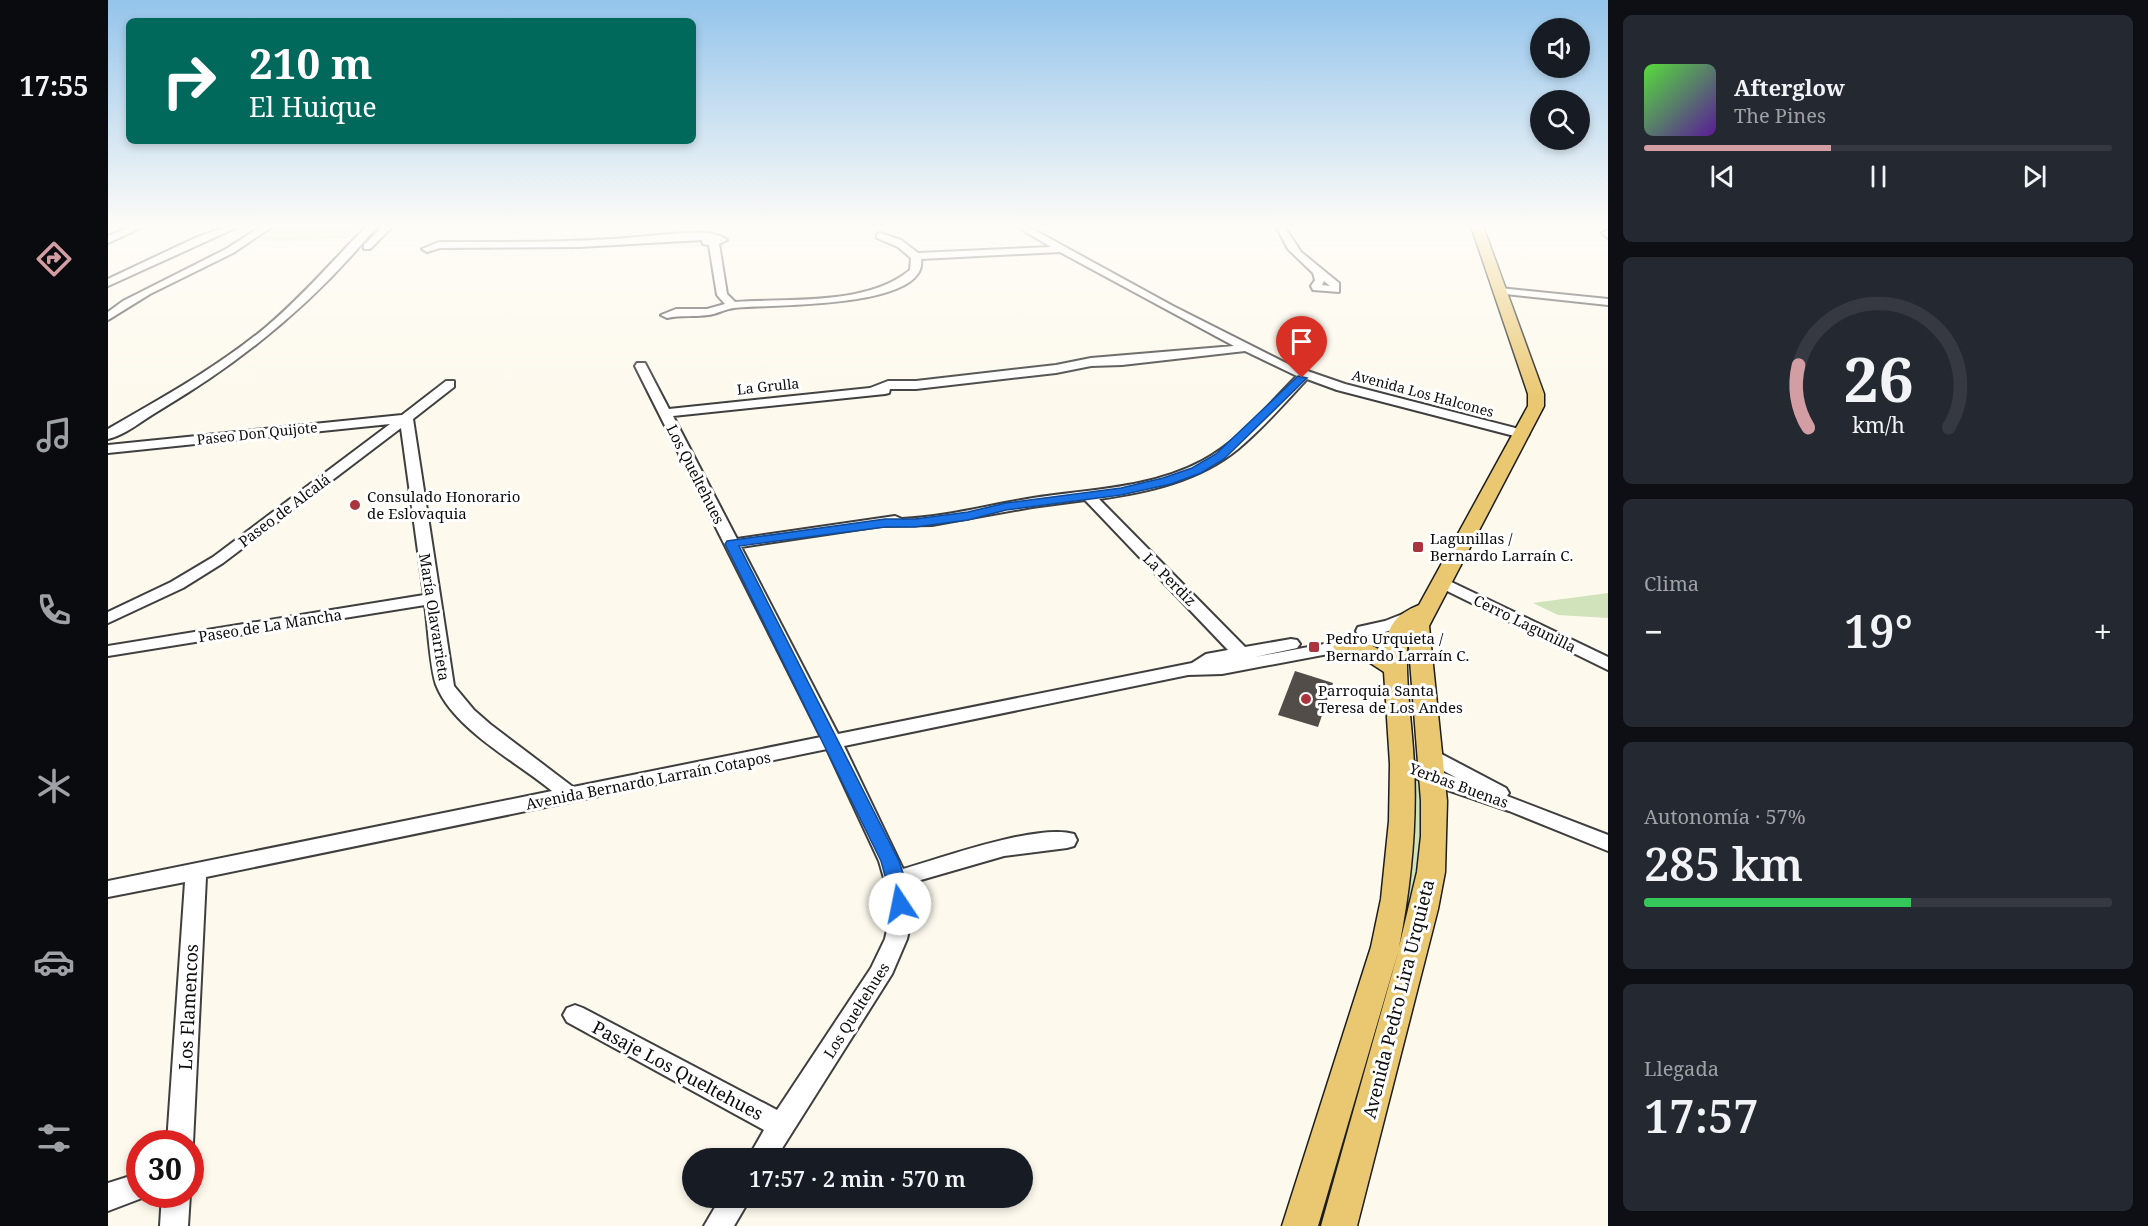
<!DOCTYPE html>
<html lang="es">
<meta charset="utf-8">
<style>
body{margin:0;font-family:"Noto Serif",serif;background:#242831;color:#f1f3f6;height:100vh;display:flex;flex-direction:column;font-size:22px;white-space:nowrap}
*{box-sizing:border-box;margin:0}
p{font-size:20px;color:#9ea1a6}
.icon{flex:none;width:33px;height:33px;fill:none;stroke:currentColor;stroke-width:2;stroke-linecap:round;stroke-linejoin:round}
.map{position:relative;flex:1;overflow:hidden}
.side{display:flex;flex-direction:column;gap:15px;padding:15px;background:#0d0f14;width:540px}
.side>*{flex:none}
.guide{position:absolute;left:18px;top:18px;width:570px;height:126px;border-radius:9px;box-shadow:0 3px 9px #0003;background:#00695c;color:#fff;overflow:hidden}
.buttons{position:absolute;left:1422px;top:18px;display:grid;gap:12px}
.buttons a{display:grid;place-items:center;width:60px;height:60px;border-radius:50%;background:#171b24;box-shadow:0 3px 9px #0003;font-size:30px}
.speed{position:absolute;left:18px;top:1130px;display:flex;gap:12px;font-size:30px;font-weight:700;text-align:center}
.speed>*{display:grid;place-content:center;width:78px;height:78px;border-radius:50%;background:#171b24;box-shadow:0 3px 9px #0003;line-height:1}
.speed .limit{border:9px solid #d22;background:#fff;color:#111}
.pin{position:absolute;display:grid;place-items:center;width:51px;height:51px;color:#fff;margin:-62px -26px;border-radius:50% 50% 50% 0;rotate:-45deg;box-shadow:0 0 6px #0007}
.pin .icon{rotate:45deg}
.me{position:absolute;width:66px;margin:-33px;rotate:349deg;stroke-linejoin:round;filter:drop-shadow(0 0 4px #0008)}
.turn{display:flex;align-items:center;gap:21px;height:126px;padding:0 24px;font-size:27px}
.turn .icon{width:78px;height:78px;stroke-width:2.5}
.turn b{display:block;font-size:42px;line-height:51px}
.big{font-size:45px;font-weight:600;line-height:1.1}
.side .tile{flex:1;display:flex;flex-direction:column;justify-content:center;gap:9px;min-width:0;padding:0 21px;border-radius:9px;background:#242831}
.side .dial{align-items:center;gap:0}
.dial svg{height:156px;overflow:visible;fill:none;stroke:#363941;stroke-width:7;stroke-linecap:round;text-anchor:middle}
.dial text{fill:#f1f3f6;stroke:none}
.song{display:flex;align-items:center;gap:18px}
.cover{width:72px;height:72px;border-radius:9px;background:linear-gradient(135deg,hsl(110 70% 55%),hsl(270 70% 35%))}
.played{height:6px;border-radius:3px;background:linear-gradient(90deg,#d29da3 40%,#363941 40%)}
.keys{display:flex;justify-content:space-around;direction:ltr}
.heat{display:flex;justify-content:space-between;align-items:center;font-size:33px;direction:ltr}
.charge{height:9px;border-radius:4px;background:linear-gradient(90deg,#34c759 57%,#363941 0)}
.trip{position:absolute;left:574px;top:1148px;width:351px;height:60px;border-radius:30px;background:#171b24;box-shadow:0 3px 9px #0003;font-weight:600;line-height:60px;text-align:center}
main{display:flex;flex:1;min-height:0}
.menu{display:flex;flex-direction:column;width:108px;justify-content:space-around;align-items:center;background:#090b0e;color:#9ea1a6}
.menu .icon{width:42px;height:42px}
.menu .active{color:#d29da3}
.menu b{font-size:27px;color:#f1f3f6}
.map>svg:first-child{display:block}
.green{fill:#d1e3bb}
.building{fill:#534d4a}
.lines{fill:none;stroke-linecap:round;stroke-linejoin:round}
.minor-casing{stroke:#3f3f3f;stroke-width:4}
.major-casing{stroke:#1d1d1d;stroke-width:3}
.minor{fill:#fff;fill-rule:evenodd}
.major{fill:#e9c871;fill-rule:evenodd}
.route{fill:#1a73e8;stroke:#114b97;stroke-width:1.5}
.poi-dot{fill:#ac343d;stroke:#fff;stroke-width:2}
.labels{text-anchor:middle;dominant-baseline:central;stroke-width:6;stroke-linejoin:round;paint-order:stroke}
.far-street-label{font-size:14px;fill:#0c0c0c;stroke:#fff}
.street-label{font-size:15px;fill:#0c0c0c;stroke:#fff}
.poi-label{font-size:15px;fill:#0c0c0c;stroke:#fff;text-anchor:start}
.near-street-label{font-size:18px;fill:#0c0c0c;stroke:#fff}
</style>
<main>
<nav class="menu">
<b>17:55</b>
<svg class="icon active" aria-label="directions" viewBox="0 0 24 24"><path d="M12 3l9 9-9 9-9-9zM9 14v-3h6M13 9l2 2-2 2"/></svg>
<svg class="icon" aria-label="music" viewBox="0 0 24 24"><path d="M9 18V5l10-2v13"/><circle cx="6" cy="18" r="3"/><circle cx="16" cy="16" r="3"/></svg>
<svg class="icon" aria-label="phone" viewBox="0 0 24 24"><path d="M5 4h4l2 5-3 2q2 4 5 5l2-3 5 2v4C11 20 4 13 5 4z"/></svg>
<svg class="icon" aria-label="climate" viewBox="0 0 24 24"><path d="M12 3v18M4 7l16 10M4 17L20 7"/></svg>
<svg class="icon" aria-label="car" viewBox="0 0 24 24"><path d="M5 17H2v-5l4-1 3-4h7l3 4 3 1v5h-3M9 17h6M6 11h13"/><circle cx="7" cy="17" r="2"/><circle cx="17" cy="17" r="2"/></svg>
<svg class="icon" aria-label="filters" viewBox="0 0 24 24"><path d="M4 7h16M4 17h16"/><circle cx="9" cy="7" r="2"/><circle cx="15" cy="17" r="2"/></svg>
</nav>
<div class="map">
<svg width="1500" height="1226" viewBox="0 0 1500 1226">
<rect width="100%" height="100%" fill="#fdf9ed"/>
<g class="green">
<polygon points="165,226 252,226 240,238 169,241 151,238"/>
<polygon points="1500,593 1500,618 1450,615 1425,603"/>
<polygon points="1295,648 1317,838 1271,1043 1218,1226 1205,1226 1283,948"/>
</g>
<polygon class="building" points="1187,671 1225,683 1210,727 1170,715"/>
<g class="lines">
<g class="minor-casing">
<g id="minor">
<polygon points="25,226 37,226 0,243 0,236"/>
<polygon points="120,226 132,226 0,286 0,279 87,238"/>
<polygon points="154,226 165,226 125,253 42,294 0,320 0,312 15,301 118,249"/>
<path d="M259,226H269C208,301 135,361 52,410C36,419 18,435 0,439V429C54,398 110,367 158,327C195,296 226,259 259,226Z"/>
<polygon points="275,226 285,226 262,249 256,249 256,245"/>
<path d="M908,226H919L1065,306L1182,365L1237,384L1419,431L1421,434L1419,437L1414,438L1229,390L1199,379C1177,403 1155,428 1130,449C1091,481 1040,492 991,499L1137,647L1183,639L1189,640L1192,644L1189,648L1147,657L1285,631L1299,627L1305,628L1307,632L1305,636L1289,641L1114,674L1080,675L736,746L795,869C834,858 930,823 966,834L969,840L966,846L959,848L896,856L799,884L803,921L799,939L784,974L668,1158H640L656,1130L459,1022L455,1015L459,1008L467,1005L475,1008L669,1110L763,968L777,939L781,921L780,892L771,861L719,749L98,877L85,1143L82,1149V1143H59L77,882L0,897V881L444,791C409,762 347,730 329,687C322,672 320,624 317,605L0,656V646L316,595L293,428L115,563L75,588L0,623V612L63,582L105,557L282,424L0,453V445L294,415L338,381H346V387L305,419L346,686L366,710L382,724L465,787L713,737L527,366L529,363H537L561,409L762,388L780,381H808L948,365L983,358L1126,346L952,252L813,259C821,310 657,304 626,308C617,309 609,314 600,315C586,317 573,315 559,318L553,315L568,309H599L617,304L609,295L601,245L595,244L594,240L471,247L332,248L319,252L314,249L331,242C405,242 478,243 551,235C570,234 604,228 619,240L611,244L619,294L627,302C680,298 759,306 802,270L803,258L790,247L769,238V234L772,233L793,240L810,253L943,247ZM1137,351L1189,376C1159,406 1132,441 1094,461C1041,489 982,489 925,498C881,505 838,517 794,519L787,516L629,539L565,416L777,394L781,393L782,389H808L948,373L983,366L1014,365ZM977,500L1120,650L1098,654L1084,663L730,734L633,547L773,526L824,525L924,507Z"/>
<path d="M1168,226H1176L1193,252L1231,283V292L1205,290L1203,286L1207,280L1205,273L1180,249ZM1216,281L1222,286L1214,285Z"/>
<polygon points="1499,230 1500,230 1500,238 1494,233"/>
<polygon points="1392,288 1500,299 1500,305 1388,293 1387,291"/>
<polygon points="1335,578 1500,657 1500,670 1329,586 1327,583 1329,580"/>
<path d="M1305,610L1313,615C1305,626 1263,638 1250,635L1248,631L1250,627L1277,621Z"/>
<polygon points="1322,748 1398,788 1401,793 1399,796 1500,835 1500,851 1401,811 1316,782 1287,769 1284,764 1287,759 1294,757 1349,778 1315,760 1312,755 1315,750"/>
<polygon points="32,1173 32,1194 42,1195 0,1211 0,1183"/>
<polygon points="54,1194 82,1194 80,1226 52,1226"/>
<polygon points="613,1197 643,1197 626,1226 596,1226"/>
</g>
</g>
<g class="major-casing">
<path id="major" d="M1363,226H1375L1436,394V406L1321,626L1339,801L1337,872L1330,909L1249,1226H1213L1291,949L1210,1226H1174L1263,947L1273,899L1281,821L1282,764L1276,672L1250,655L1227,650L1224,645L1227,640C1244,636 1263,644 1277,653C1279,627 1286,615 1311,605L1420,406V394ZM1300,635L1313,801V836L1309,872L1291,947C1303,886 1309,825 1306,764C1304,721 1296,678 1300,635Z"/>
</g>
<use href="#minor" class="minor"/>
<use href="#major" class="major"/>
</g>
<linearGradient id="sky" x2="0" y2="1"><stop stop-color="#94c4eb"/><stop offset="0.57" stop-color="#fefcf7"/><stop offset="1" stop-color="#fefcf7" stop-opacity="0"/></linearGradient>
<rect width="1500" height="397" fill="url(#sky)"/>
<path class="route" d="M1190,376L1199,378L1116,459L1093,473L1063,484L1013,495L898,510L860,520L807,527H777L631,546L791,861C795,874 805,896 799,909L792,911L786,909L773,861L617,544L619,541L777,519H807L860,512L898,503L1013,488L1055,478L1084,468L1108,454Z"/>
<g class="poi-dot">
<circle cx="247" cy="505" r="6"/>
<rect x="1304" y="541" width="12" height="12" rx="3"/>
<rect x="1200" y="641" width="12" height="12" rx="3"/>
<circle cx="1198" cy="699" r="6"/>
</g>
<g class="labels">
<g class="far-street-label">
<text transform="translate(660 386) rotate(-6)">La Grulla</text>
<text transform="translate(1315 393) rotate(15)">Avenida Los Halcones</text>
<text transform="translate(149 433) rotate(-6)">Paseo Don Quijote</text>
</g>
<g class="street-label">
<text transform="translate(588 474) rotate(63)">Los Queltehues</text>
<text transform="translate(176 510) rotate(-37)">Paseo de Alcalá</text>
<text transform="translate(1062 579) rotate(45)">La Perdiz</text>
<text transform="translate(327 617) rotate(81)">María Olavarrieta</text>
<text transform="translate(1417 623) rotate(26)">Cerro Lagunilla</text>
<text transform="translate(162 625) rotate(-9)">Paseo de La Mancha</text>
<text transform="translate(540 780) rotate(-11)">Avenida Bernardo Larraín Cotapos</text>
<text transform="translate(1351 785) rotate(20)">Yerbas Buenas</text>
<text transform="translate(748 1010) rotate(-58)">Los Queltehues</text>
</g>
<g class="poi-label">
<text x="259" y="496">Consulado Honorario<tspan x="259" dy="17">de Eslovaquia</tspan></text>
<text x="1322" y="538">Lagunillas /<tspan x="1322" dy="17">Bernardo Larraín C.</tspan></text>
<text x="1218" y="638">Pedro Urquieta /<tspan x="1218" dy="17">Bernardo Larraín C.</tspan></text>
<text x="1210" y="690">Parroquia Santa<tspan x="1210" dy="17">Teresa de Los Andes</tspan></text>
</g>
<g class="near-street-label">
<text transform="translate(1290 999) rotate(-76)">Avenida Pedro Lira Urquieta</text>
<text transform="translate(80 1007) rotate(-87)">Los Flamencos</text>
<text transform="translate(570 1070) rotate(28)">Pasaje Los Queltehues</text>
</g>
</g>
</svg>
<div class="buttons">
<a><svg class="icon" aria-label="sound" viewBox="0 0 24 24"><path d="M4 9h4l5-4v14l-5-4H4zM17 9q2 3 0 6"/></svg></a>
<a><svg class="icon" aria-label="search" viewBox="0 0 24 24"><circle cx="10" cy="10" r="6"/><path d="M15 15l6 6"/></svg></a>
</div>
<div class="speed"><div class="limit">30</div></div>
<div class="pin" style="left:1194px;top:378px;background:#d93025"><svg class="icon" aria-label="arrive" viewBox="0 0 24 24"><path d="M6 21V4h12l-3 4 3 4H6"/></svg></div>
<svg class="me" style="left:792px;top:904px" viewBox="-20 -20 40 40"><circle r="19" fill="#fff"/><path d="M0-13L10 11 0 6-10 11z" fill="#1a73e8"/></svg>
<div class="trip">17:57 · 2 min · 570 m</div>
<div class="guide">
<div class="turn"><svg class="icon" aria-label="right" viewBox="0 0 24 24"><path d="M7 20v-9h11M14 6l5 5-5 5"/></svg><div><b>210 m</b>El Huique</div></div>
</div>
</div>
<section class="side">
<div class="tile">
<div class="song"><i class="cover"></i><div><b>Afterglow</b><p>The Pines</p></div></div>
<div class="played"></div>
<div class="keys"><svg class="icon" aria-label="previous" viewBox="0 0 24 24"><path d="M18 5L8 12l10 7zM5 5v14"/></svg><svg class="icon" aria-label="pause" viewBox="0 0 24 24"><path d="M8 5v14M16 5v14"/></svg><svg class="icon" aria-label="next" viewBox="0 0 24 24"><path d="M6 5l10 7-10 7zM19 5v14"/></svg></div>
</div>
<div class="tile dial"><svg viewBox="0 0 100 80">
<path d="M14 69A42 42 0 1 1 86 69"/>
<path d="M14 69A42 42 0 0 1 9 37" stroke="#d29da3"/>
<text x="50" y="56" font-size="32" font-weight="700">26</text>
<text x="50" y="72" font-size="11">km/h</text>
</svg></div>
<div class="tile"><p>Clima</p>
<div class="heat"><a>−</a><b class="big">19°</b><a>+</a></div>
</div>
<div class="tile"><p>Autonomía · 57%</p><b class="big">285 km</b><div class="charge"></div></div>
<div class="tile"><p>Llegada</p><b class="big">17:57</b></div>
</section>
</main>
